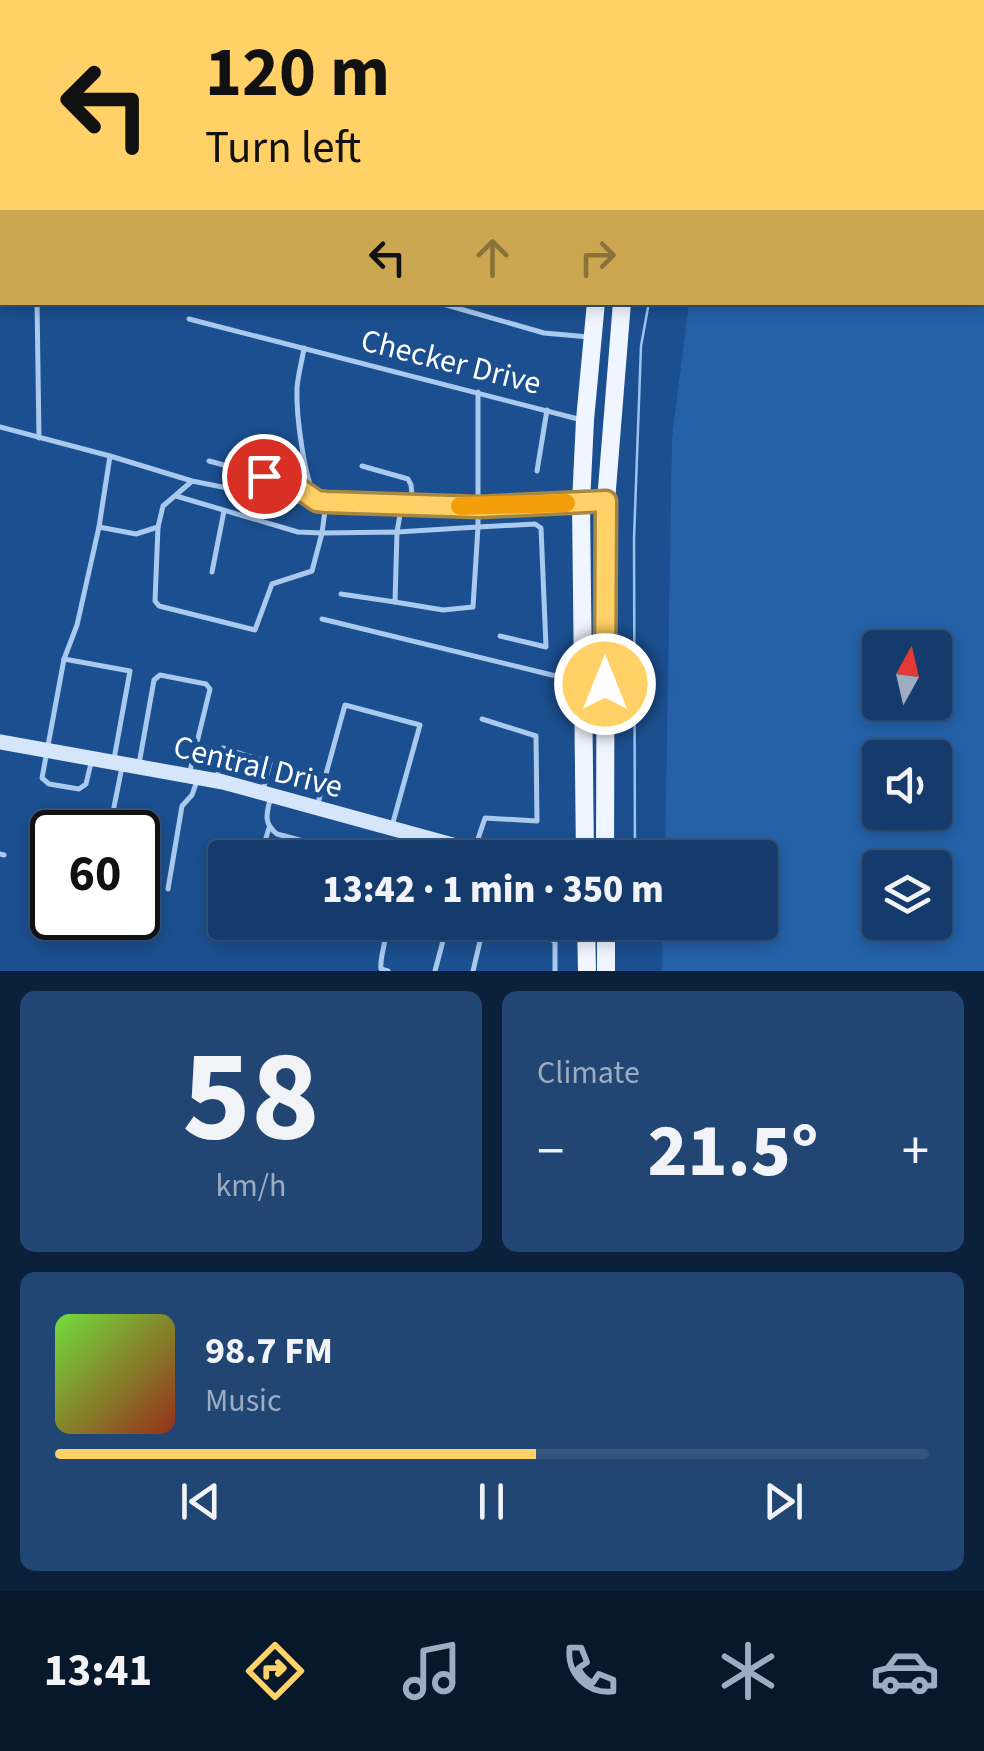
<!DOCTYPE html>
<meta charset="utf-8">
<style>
body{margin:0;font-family:"Source Sans 3",sans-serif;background:#214673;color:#f1f3f6;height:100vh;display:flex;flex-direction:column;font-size:38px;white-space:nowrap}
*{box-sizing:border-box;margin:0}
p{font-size:32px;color:#9dadc1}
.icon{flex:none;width:55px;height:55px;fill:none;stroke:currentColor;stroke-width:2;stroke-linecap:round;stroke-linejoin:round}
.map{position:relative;height:971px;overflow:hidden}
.drawer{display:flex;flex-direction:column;gap:20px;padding:20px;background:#0b203b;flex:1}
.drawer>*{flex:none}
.guide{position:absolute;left:0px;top:0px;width:985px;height:305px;box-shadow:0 5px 15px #0003,0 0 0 2px #33557e;background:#ffd166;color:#111;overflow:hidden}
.needle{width:65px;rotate:8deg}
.buttons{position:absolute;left:862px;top:630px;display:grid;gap:20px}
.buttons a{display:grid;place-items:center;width:90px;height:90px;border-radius:10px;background:#143b6b;box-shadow:0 5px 15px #0003,0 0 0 2px #33557e;font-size:50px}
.speed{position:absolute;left:30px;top:810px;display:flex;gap:20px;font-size:50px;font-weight:700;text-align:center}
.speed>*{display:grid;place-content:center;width:130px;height:130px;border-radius:50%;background:#143b6b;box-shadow:0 5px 15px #0003,0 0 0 2px #33557e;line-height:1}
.speed .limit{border:5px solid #111;border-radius:15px;background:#fff;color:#111}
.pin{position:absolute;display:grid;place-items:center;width:85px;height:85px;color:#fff;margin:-42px;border:5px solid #fff;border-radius:50%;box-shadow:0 2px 10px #0007}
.me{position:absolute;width:110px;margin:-55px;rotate:0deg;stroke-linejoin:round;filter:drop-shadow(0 0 8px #0008)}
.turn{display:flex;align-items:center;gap:35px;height:210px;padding:0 40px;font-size:45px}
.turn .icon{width:130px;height:130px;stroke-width:2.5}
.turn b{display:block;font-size:70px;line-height:85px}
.lanes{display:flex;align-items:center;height:95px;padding:0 40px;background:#0003;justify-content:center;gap:50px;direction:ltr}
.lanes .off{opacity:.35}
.big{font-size:75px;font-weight:800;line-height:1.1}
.drawer .widget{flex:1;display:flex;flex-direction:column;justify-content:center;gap:15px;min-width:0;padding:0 35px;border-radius:15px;background:#214673}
.drawer .dial{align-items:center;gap:0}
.dial b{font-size:130px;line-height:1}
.song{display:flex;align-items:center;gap:30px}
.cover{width:120px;height:120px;border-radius:15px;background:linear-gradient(135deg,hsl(100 70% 55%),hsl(10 70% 35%))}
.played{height:10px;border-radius:5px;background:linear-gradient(90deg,#ffd166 55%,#33557e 55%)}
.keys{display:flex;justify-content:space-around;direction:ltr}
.heat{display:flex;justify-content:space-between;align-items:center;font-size:55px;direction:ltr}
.drawer .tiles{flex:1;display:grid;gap:20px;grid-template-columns:1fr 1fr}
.widget:last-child{grid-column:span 2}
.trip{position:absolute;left:208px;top:840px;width:570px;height:100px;border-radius:10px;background:#143b6b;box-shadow:0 5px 15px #0003,0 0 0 2px #33557e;font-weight:800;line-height:100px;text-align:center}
.menu{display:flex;height:160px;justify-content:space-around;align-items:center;background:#08182b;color:#9dadc1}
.menu .icon{width:70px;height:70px}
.menu .on{color:#ffd166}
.menu b{font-size:45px;color:#f1f3f6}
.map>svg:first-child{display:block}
.green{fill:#2461a8;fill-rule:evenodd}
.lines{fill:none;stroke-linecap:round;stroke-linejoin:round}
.stream{stroke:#9cc4f0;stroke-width:2.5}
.lane{stroke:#a9c9ee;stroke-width:5}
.street{stroke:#a9c9ee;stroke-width:10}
.secondary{stroke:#d6e6fa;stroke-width:15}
.primary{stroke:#f0f6ff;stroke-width:18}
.route-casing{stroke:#a68842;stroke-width:25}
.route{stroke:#ffd166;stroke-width:18}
.slow{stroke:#f59e0b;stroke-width:18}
.labels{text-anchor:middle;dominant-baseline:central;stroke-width:10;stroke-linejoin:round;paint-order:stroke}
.street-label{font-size:32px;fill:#fff;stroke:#1b4f8f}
</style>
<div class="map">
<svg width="984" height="971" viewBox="0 0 984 971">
<rect width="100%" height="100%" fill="#1b4f8f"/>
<path class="green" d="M738,0H984V971H662L663,923L760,922V858L665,857L672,438L689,303L982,302V2H738ZM880,648H935V702H880ZM880,758H935V812H880ZM880,868H935V922H880Z"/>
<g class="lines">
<g class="stream">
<polyline points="706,2 707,0"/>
<polyline points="635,858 634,539 641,346 649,302"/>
</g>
<g class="lane">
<polyline points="37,302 39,438"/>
<polyline points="436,302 544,333 589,337"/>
<polyline points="189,319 582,420"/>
<path d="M304,348C302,361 298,375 297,388C296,415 304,479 317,501"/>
<polyline points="0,427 110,456 192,481 292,501 479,507 602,502"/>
<polyline points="209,461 291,483 314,499"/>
<polyline points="362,466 408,479 411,485 413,504"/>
<polyline points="537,471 547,410"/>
<polyline points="191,482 163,506 158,527 155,601 159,606 255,630 272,584 312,571 322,533 397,532 395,602 341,594"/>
<polyline points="176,496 298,532 322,533 326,503"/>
<polyline points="402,503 397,532 478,527 478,392"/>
<polyline points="99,527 110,456"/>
<polyline points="212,572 224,511"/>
<polyline points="395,602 443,610 473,607 478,527 535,524 541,528 546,647 500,636"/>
<polyline points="322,619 552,675 580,679"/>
<polyline points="64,659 77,625 99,527 136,534 158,527"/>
<polyline points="91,763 86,784 79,789 49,784 42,778 64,659 130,671 114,759"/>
<polyline points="139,764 154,680 160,675 206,684 210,689 189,775"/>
<polyline points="217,778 223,748 270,763 263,790"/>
<path d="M270,800C266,815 264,824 277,834L367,858"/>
<polyline points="318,803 345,705 420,725 392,826"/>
<polyline points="109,832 122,767"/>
<polyline points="475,848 485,818 537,821 536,736 482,719"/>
<polyline points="0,854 4,855"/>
<polyline points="260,858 269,828"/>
<polyline points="168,889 182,806 192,795 198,778"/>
<path d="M377,922C393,936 379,951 381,969L388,971"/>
<polyline points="292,929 294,922"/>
<polyline points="481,937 548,937 555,942 555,971"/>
<polyline points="435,971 448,922"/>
<polyline points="473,971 481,937 487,922"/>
</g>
<g class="street">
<polyline points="246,0 256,2"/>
<polyline points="0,79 2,79"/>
</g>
<polyline class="secondary" points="0,742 223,782 500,858"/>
<g class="primary">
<polyline points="652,2 652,0"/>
<polyline points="679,2 680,0"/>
<polyline points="585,858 581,503 585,420 596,302"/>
<polyline points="605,858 606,501 622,302"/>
<polyline points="586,922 587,971"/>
<polyline points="606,922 606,971"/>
</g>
</g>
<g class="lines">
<g class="route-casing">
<polyline id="route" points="264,476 291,483 317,501 326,502 479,507 606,501 605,684"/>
</g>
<use href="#route" class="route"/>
<polyline class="slow" points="460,506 566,503"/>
</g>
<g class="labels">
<g class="street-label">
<text transform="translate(451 362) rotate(14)">Checker Drive</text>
<text transform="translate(258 767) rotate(14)">Central Drive</text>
</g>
</g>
</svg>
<div class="buttons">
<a><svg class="needle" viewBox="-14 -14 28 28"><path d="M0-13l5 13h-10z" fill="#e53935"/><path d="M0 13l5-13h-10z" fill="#9dadc1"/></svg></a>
<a><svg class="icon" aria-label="sound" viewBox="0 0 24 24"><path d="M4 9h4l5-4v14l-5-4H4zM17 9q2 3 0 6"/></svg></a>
<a><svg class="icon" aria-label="layers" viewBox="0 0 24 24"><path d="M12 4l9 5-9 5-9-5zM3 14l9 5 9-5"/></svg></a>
</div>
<div class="speed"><div class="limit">60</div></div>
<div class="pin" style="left:264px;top:476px;background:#d93025"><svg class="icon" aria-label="arrive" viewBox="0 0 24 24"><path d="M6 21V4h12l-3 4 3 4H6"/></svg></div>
<svg class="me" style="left:605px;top:684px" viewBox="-20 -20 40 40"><circle r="17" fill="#ffd166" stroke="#fff" stroke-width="3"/><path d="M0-11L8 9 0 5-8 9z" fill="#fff"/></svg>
<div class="trip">13:42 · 1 min · 350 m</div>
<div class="guide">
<div class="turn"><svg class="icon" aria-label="left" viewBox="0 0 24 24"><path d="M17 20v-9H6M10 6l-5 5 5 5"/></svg><div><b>120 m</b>Turn left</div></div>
<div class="lanes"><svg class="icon" aria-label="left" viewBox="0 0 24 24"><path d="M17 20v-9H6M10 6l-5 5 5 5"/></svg><svg class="icon off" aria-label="ahead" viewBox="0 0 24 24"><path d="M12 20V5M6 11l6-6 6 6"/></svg><svg class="icon off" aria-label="right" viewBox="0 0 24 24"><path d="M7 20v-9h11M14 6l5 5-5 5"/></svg></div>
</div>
</div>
<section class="drawer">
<div class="tiles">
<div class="widget dial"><b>58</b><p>km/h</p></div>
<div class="widget"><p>Climate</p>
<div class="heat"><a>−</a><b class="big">21.5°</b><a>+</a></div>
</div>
<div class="widget">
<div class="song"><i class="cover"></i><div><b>98.7 FM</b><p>Music</p></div></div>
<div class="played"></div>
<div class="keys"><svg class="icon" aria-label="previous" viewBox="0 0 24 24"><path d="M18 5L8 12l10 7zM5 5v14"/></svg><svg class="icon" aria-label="pause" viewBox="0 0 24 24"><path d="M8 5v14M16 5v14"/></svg><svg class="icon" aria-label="next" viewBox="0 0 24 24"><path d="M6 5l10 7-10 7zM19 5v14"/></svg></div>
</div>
</div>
</section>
<nav class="menu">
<b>13:41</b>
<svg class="icon on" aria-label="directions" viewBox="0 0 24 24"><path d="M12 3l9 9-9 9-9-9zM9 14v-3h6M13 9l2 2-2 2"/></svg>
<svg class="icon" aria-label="music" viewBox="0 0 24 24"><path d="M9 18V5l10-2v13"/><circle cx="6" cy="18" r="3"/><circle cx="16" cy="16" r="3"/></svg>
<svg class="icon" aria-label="phone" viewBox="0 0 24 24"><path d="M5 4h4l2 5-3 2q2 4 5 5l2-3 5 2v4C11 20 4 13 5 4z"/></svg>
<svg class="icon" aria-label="climate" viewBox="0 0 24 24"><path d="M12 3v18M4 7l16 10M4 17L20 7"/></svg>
<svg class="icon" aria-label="car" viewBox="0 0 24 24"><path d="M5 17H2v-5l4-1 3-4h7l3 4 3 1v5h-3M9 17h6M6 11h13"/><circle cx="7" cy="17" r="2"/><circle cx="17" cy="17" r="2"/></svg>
</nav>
